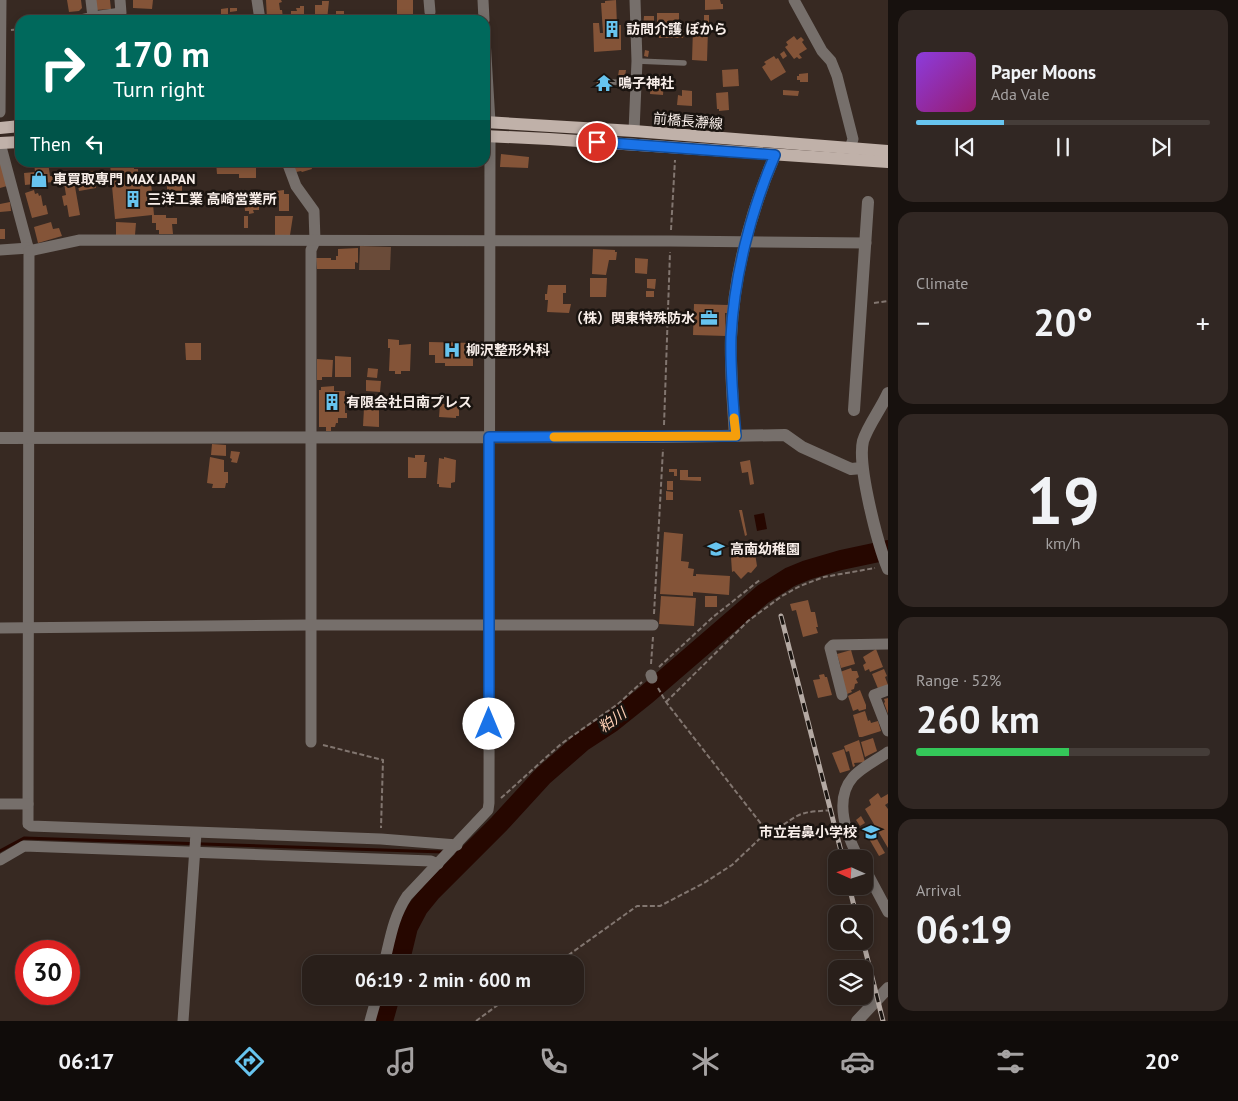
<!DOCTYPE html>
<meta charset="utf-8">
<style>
body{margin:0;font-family:"PT Sans","Noto Sans JP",sans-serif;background:#312723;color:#f1f3f6;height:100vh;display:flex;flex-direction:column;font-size:19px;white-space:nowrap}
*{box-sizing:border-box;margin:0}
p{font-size:16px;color:#a5a2a2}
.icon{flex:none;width:28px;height:28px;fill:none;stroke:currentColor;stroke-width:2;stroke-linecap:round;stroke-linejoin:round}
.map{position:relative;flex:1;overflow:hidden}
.details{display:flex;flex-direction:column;gap:10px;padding:10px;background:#17110e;width:350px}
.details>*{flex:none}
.top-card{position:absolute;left:15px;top:15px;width:475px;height:152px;border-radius:15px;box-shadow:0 2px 8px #0003,0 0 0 1px #453d39;background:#00695c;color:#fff;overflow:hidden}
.needle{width:32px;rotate:273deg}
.fabs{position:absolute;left:828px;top:850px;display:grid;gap:10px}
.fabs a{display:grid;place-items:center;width:45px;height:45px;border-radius:10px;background:#291f1a;box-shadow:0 2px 8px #0003,0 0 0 1px #453d39;font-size:25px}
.speed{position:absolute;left:15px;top:940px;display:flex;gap:10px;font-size:25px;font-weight:700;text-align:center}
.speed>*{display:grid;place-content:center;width:65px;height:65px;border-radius:50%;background:#291f1a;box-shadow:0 2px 8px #0003,0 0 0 1px #453d39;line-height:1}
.speed .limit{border:8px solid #d22;background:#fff;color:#111}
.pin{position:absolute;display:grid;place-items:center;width:42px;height:42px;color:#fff;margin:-21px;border:2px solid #fff;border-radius:50%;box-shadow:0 1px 5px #0007}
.me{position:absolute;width:55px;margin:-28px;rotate:0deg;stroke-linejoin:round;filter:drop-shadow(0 0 4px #0008)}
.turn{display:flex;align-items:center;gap:18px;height:105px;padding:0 15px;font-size:22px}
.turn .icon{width:65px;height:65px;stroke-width:2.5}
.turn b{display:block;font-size:35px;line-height:42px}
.then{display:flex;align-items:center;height:48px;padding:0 15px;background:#0003;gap:10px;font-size:19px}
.big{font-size:38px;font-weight:800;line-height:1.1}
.details .card{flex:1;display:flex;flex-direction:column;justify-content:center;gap:8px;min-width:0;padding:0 18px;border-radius:15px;background:#312723}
.details .dial{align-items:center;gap:0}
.dial b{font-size:65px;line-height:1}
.song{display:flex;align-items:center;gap:15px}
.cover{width:60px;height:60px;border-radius:8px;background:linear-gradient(135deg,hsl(270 70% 55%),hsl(320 70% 35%))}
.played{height:5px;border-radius:2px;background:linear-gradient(90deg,#67c4ef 30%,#453d39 30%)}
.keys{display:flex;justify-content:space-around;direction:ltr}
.heat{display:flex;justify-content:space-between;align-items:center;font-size:28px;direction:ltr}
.charge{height:8px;border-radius:4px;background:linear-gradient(90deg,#34c759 52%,#453d39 0)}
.trip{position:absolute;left:302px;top:955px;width:282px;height:50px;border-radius:15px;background:#291f1a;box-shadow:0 2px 8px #0003,0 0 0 1px #453d39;font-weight:800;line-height:50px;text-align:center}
.tab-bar{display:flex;height:80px;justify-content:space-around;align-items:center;background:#100c0a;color:#a5a2a2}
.tab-bar .icon{width:35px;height:35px}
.tab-bar .current{color:#67c4ef}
.tab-bar b{font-size:22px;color:#f1f3f6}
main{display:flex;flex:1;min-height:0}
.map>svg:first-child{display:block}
.green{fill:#6a4b39}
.water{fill:#260700}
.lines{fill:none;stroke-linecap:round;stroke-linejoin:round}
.stream{stroke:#260700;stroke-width:3}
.river{stroke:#260700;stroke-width:20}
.building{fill:#845438}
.path{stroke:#827670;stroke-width:2;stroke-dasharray:5 2.5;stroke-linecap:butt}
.service{stroke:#766f6b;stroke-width:5.5}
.minor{stroke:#766f6b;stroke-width:11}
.tertiary{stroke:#766f6b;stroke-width:12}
.primary{stroke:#c0b1a9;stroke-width:12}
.rail-casing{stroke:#b4a9a3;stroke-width:5}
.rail{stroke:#1a1410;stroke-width:3;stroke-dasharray:9;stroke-linecap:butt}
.route-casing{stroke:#114b97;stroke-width:12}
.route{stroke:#1a73e8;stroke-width:9}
.slow{stroke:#f59e0b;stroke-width:9}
.labels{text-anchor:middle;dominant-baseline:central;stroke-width:5;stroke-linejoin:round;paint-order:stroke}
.poi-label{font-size:14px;font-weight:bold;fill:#f8eee9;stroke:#1a1410;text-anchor:start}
.street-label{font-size:14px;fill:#f8eee9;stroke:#1a1410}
.water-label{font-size:15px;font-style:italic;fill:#fccdb3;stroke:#1a1410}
</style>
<main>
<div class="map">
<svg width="888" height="1021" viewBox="0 0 888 1021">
<rect width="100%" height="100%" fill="#372922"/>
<polygon class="green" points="360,246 391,247 390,270 359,270"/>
<polygon class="water" points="764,513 767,529 757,531 754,515"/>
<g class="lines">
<g class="stream">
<polyline points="0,851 24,838 443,852"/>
<polyline points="452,852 469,853"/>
</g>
<g class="river">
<polyline points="399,964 408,927 418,908 431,892 499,824 543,776 582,742 611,723 646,695 763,594 790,577 807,570 841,560 888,550"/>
<polyline points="383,1021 390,996"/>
</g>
</g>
<g class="building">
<polygon points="67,0 81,0 82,8 79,11 69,12"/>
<polygon points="95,0 110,0 111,9 96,10"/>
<polygon points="133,0 153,0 152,9 133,8"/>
<polygon points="266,0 281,0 282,2 279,3 280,10 282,10 283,18 267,19"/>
<polygon points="397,0 413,0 413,14 411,14 411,16 397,16"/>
<polygon points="616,0 617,25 621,25 621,50 594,52 593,23 599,23 600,33 603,33 601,3 605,3 605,1"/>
<polygon points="705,0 720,0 721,4 723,4 723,9 705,10"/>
<polygon points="322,1 329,1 327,20 315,20 315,5 322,5"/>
<polygon points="300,6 304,6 304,18 307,18 307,20 291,20 291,11 297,11 296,8 300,8"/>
<polygon points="228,8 228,14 221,14 221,9"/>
<polygon points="230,8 237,8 237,11 230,12"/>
<polygon points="336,11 344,11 344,14 347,14 347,20 333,20 333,17 336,17"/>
<rect x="657" y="13" width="22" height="14"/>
<polygon points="240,14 240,20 219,20 219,15"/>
<rect x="704" y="15" width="5" height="8"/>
<polygon points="644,16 654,16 654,27 643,27"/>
<polygon points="684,29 683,38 659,38 659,30"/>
<polygon points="693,29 708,29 707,61 692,60"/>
<polygon points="794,36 797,40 801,37 804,40 802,42 807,49 799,54 802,58 799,59 797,57 794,59 785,47 788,45 786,42"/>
<polygon points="645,50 649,51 648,57 644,56"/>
<polygon points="784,51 787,56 783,59 780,54"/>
<polygon points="774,56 776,59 778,58 786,72 771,81 762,67 766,64 764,62"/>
<polygon points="738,69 739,86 723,87 722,70"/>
<polygon points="619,70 626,70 625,77 618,76"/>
<polygon points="808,73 808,82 800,82 800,80 797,80 797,76 799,76 799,74"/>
<polygon points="603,78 612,79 612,88 605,87 605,85 601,84 601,87 596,87 597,79 602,79 603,81"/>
<polygon points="651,78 664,79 663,95 650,94"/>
<polygon points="682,90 692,91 692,106 677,105 678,95 682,96"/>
<polygon points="783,90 799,91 798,96 783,95"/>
<polygon points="728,92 729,110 719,111 719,109 717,109 716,93"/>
<polygon points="501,154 529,157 528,168 500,167"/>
<polygon points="0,159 7,186 0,188"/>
<polygon points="34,162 48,162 50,176 53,176 53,182 25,185 24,173 35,172"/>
<polygon points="112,162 134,162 134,169 138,169 138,183 151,182 154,215 166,215 166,218 177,218 177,224 172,224 173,234 159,234 159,230 156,230 156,223 152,223 152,215 115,219 110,164"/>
<rect x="170" y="162" width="11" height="5"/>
<polygon points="216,162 256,162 256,178 239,178 239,174 217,174"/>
<polygon points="290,162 310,162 312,169 302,172 301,171 296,172"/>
<polygon points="93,171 96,188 79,191 76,174"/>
<polygon points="169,174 172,174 173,176 179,176 179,186 182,186 182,191 180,191 180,194 167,194 167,176 169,176"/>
<polygon points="74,181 80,215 69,217 67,205 64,206 62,196 66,195 64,183"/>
<polygon points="34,190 35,194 38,193 39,196 41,195 43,206 46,205 48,214 32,218 25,193"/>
<polygon points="284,190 284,194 289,194 289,211 279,211 279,198 276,198 276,191"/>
<polygon points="261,191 261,205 259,205 259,210 253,210 254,213 249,214 249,211 245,211 244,199 242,199 241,192"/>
<polygon points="230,193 233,193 234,202 230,202"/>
<polygon points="10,202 11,211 0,212 0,204"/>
<rect x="244" y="216" width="4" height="12"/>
<polygon points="275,216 293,216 290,235 275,235"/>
<polygon points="51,222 53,229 59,228 62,236 38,243 34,227"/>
<polygon points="116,222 136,223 135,235 116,235"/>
<rect x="0" y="229" width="5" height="10"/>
<polygon points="358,248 358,263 355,262 355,269 317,269 316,258 331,258 331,260 336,260 336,256 338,256 338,249"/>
<polygon points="593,249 615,250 615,252 617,252 616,260 609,260 606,275 592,274"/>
<polygon points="635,258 648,259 647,274 635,273"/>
<polygon points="590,278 607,278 606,297 590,297"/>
<polygon points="647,279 656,279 655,289 647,288"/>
<polygon points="548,285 566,285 566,293 563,293 563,304 571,304 569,313 547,312 548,300 545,300 545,294 547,294"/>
<rect x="646" y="291" width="8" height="6"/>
<polygon points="694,304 728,305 728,313 725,313 726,336 693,335"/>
<polygon points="388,339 399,340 399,345 411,344 410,371 401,371 401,374 395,374 395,371 389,371 390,348 388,348"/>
<polygon points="429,342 473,343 473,345 476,345 476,356 473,356 473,366 445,366 445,363 435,363 435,355 429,355"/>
<polygon points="185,343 201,343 201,360 186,360"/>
<polygon points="335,356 351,357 351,377 335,377"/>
<polygon points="317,359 333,360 332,377 322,377 322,380 317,380"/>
<polygon points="368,368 378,369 377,378 367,377"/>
<polygon points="366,380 381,381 380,392 366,391"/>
<polygon points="334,386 334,391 345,391 345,413 347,413 347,418 338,418 338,423 336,423 335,427 331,427 331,431 326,431 326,427 319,427 319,390 321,390 321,387"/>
<polygon points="380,395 386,396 386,404 379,403"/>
<polygon points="440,404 457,404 456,406 459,406 459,416 456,416 456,418 439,417"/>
<polygon points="364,408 379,408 379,427 363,426"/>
<polygon points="212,444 226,445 226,456 211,455"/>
<polygon points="231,451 240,452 237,463 231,462 232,459 230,458"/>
<polygon points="415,455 425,455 424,462 427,462 426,478 408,478 408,457 415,458"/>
<polygon points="210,457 224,460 224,472 228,472 228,483 226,483 225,488 212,488 213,484 207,483"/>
<polygon points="444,457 456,460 455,482 451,483 451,488 439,487 439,484 437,484 439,458 444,459"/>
<polygon points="750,460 754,484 750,485 748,472 742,473 740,462"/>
<polygon points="669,469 677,469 677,476 674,476 674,472 669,472"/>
<polygon points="680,470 688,470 688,477 701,477 701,481 680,480"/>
<rect x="667" y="481" width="6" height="9"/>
<polygon points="666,491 673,492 673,500 666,500"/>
<polygon points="739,510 742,510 747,535 745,536"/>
<polygon points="664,532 683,534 681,561 689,562 688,568 694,569 693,576 696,576 696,574 730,576 729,595 693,592 693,596 660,594"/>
<polygon points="755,553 757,566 751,573 748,572 741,579 734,571 732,572 731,557"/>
<polygon points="661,596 696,598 694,626 659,624"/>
<rect x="705" y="596" width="12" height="11"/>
<polygon points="808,600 811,612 815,612 818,627 816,627 818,633 803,637 796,610 792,611 790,604"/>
<polygon points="876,649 883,667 870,672 869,669 865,671 863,665 866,663 863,657"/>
<polygon points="851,650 855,664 841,668 837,654"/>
<polygon points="851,668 852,671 857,671 859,677 856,679 858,683 855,684 854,689 851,690 852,692 847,694 840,672"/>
<polygon points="884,669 887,676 885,677 888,685 879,691 872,674"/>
<polygon points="824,674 825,677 827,677 832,695 818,698 813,680 820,679 819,675"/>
<polygon points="860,690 866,705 866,709 859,711 858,709 853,711 848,696"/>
<polygon points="888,698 888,714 884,703 885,702 884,699"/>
<polygon points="865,711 868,721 870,720 871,723 878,721 881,731 862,737 859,737 853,715"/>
<polygon points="873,738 877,751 865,757 861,742"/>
<polygon points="859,740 865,762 854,763 855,766 853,767 849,751 846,752 844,746"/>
<polygon points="844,749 850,770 840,773 832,753"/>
<polygon points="878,793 881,798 888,794 888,803 885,805 888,809 888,848 865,809 871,805 869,800"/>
<polygon points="861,816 865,823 860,826 856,820"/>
<polygon points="874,834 885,853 879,856 868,837"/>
</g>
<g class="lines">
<g class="path">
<polyline points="11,30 20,29"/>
<polyline points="671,230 675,160"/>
<polyline points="874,303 888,301"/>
<polyline points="664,425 670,252"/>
<polyline points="654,614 663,449"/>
<polyline points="651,664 653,637"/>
<polyline points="659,667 713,617 761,579"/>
<path d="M658,688L666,702L762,825C781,835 787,817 805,813C813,811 823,811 832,810"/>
<polyline points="666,702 748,621 782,596 800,586 824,577 875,568"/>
<polyline points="323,745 383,760 381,828"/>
<polyline points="501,798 561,744 618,704 642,682"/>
<polyline points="556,964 637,906 660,906 704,883 732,865 770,829"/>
<polyline points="476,1021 510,996"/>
</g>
<g class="service">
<polyline points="637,61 684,63"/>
<polyline points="613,82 636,83"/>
</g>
<g class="minor">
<polyline points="257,0 260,20"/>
<polyline points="429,0 430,12"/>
<polyline points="483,0 484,20"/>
<polyline points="794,0 822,51 831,61 837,76 853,139 850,148"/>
<polyline points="93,17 121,13 120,0"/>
<polyline points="80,20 93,17 91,0"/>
<polyline points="485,39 490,122"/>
<polyline points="0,112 1,0"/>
<polyline points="634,131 637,61 635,0"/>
<polyline points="0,143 29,251 28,824 31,826 381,839 457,845"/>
<polyline points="287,162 296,186 314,211 315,241 311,250 311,742"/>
<polyline points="0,250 29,248"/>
<polyline points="29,251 80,240 671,241 866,243"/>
<polyline points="0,628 310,625 653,625"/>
<polyline points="651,675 652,678"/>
<polyline points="888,690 874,695 888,731"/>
<polyline points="842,695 830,648 833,645 888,644"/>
<polyline points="0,804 28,804"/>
<path d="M859,859C847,836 833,800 853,777C862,767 877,760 888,752"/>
<polyline points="0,860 24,846 431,861 438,864"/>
<polyline points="864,867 888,912"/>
<path d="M384,964C390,940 393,917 407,896L488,810L489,803L490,136"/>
<polyline points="183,1021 196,833"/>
<polyline points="370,1021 377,996"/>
</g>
<g class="tertiary">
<path d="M888,393C881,409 868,425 863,441C857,466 878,545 888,569"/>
<polyline points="854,410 868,202"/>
<path d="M735,436C733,403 730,370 731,337C734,275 751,211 775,155"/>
<polyline points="0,438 663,437 785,435 802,447 851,469 862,468"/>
<polyline points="857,1021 888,988"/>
</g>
<g class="primary">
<polyline points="485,122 634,131 888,151"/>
<polyline points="0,128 20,126"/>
<polyline points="485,136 549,139 888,162"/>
<polyline points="0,143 20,142"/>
</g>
<g class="rail-casing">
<g id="rail">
<polyline points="781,616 843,859"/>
<polyline points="849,886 856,914"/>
<polyline points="863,941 883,1021"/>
</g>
</g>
<use href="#rail" class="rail"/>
</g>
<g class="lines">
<g class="route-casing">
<path id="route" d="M489,724V437L736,436C733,403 730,370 731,337C734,277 751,210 775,155L597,142"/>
</g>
<use href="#route" class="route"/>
<polyline class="slow" points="554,437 736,436 734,418"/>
</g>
<defs>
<g id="building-bare" transform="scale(1.35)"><path d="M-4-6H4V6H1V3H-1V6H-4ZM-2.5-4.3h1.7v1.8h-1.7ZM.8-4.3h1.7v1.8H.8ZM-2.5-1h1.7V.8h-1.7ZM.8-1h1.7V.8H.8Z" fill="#67c4ef" stroke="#1a1410" stroke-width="2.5" paint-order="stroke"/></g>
<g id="temple-bare" transform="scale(1.35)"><path d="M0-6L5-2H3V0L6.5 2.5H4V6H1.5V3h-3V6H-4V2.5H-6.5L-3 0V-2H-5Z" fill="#67c4ef" stroke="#1a1410" stroke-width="2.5" paint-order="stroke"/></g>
<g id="shop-bare" transform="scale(1.35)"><path d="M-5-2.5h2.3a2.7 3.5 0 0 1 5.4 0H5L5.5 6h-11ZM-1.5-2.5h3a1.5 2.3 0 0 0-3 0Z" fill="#67c4ef" stroke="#1a1410" stroke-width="2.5" paint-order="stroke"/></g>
<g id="office-bare" transform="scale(1.35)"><path d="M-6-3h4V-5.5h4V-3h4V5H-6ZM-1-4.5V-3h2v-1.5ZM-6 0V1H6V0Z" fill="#67c4ef" stroke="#1a1410" stroke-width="2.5" paint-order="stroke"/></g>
<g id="hospital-bare" transform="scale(1.35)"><path d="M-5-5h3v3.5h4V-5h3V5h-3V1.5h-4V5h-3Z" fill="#67c4ef" stroke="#1a1410" stroke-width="2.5" paint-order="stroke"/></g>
<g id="school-bare" transform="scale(1.35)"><path d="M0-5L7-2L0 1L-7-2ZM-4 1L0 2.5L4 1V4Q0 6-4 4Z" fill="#67c4ef" stroke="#1a1410" stroke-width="2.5" paint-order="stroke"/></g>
</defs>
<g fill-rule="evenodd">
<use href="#building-bare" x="612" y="29"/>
<use href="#temple-bare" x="604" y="83"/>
<use href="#shop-bare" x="39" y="179"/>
<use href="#building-bare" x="133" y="199"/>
<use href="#office-bare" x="709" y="318"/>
<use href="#hospital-bare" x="452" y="350"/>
<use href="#building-bare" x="332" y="402"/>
<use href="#school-bare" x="716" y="549"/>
<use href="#school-bare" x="871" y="832"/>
</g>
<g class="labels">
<g class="poi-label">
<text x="626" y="29">訪問介護 ぽから</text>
<text x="618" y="83">鳴子神社</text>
<text x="53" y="179">車買取専門 MAX JAPAN</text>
<text x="147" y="199">三洋工業 高崎営業所</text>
<text x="695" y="318" text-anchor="end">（株）関東特殊防水</text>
<text x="466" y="350">柳沢整形外科</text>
<text x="346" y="402">有限会社日南プレス</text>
<text x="730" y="549">高南幼稚園</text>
<text x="857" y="832" text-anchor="end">市立岩鼻小学校</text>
</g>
<g class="street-label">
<text transform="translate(688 121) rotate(5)">前橋長瀞線</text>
</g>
<g class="water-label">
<text transform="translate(612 720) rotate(-36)">粕川</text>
</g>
</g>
</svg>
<div class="fabs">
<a><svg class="needle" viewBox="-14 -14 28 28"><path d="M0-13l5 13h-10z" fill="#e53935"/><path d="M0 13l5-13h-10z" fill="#a5a2a2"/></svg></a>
<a><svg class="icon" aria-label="search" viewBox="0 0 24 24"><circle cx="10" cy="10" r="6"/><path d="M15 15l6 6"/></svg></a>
<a><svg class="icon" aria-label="layers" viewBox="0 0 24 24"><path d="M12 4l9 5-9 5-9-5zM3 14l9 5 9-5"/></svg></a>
</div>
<div class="speed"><div class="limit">30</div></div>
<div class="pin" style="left:597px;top:142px;background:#d93025"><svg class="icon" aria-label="arrive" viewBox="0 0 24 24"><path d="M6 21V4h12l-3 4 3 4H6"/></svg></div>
<svg class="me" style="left:489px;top:724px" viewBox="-20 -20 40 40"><circle r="19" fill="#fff"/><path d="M0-13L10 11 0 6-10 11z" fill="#1a73e8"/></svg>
<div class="trip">06:19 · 2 min · 600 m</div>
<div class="top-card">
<div class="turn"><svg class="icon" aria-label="right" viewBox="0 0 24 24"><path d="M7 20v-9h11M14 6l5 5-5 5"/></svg><div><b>170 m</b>Turn right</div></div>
<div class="then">Then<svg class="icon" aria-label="left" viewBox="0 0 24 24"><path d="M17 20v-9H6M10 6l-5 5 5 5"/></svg></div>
</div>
</div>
<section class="details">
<div class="card">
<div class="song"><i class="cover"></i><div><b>Paper Moons</b><p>Ada Vale</p></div></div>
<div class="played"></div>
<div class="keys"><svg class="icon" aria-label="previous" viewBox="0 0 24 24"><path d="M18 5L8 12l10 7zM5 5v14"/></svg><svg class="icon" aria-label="pause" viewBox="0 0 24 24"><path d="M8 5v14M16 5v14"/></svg><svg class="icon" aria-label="next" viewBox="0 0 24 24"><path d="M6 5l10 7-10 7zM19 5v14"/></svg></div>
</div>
<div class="card"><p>Climate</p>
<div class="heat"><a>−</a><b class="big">20°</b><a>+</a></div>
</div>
<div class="card dial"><b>19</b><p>km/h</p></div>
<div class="card"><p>Range · 52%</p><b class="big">260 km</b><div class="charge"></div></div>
<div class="card"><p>Arrival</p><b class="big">06:19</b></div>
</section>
</main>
<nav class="tab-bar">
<b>06:17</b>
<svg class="icon current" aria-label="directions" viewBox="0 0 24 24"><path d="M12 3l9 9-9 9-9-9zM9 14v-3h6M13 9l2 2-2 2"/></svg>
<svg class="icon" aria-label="music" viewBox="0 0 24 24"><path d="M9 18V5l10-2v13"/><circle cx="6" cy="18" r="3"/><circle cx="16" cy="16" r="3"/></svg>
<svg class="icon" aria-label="phone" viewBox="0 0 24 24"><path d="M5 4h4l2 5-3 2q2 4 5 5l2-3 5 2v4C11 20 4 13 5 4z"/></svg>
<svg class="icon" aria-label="climate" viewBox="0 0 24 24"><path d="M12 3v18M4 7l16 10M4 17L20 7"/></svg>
<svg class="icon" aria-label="car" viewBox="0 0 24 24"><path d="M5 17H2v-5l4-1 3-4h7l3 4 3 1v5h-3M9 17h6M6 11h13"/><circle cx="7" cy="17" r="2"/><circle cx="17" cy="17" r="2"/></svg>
<svg class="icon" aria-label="filters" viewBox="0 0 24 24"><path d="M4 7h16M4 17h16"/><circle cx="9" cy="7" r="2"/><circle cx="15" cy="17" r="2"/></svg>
<b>20°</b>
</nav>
